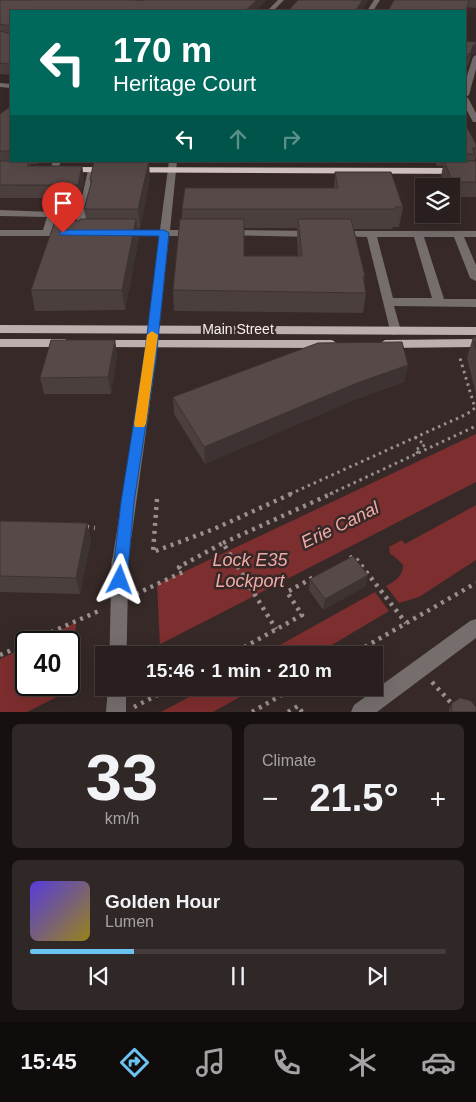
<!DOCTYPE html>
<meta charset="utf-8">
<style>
body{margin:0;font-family:Arial,sans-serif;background:#302727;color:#f1f3f6;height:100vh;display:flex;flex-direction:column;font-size:19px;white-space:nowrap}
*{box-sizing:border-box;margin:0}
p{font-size:16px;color:#a5a2a4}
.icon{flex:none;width:28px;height:28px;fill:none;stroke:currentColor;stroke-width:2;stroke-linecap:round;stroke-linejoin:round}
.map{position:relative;height:712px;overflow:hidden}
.drawer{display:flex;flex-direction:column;gap:12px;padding:12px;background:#161110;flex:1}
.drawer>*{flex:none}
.hud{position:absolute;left:10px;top:10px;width:456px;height:152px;border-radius:0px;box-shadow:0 5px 20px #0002,0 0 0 1px #443d3c;background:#00695c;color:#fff;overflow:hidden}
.buttons{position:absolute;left:415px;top:178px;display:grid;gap:10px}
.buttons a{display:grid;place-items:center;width:45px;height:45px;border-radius:0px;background:#281f1e;box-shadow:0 5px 20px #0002,0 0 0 1px #443d3c;font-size:25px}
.speed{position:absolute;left:15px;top:631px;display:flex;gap:10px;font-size:25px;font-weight:700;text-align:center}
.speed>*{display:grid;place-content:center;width:65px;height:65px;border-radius:50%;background:#281f1e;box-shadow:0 5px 20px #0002,0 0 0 1px #443d3c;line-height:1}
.speed .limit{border:2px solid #111;border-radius:8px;background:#fff;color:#111}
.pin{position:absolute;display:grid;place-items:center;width:42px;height:42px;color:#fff;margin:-51px -21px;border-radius:50% 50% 50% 0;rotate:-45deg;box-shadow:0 0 5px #0007}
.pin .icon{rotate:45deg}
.me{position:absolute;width:55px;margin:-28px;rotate:3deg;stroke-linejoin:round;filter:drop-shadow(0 0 4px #0008)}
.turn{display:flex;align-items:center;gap:18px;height:105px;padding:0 20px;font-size:22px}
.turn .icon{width:65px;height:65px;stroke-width:2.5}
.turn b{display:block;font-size:35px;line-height:42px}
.lanes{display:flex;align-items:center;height:48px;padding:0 20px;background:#0003;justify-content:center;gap:25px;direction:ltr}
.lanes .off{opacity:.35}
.big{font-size:38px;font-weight:700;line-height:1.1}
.drawer .widget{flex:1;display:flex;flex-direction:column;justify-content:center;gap:8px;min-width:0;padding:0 18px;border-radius:8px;background:#302727}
.drawer .dial{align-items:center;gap:0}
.dial b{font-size:65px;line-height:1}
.song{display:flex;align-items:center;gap:15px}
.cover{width:60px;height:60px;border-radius:8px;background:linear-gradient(135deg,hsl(250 70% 55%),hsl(50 70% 35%))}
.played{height:5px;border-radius:2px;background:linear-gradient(90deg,#6ac3f1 25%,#443d3c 25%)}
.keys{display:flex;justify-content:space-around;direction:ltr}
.heat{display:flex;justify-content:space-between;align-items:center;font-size:28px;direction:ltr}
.drawer .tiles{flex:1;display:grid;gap:12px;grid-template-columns:1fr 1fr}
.widget:last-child{grid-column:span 2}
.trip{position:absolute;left:95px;top:646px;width:288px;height:50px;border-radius:0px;background:#281f1e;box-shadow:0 5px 20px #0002,0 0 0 1px #443d3c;font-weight:700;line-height:50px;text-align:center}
.tabs{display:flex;height:80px;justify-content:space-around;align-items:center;background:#100c0c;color:#a5a2a4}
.tabs .icon{width:35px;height:35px}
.tabs .on{color:#6ac3f1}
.tabs b{font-size:22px;color:#f1f3f6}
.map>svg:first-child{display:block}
.water{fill:#7d2e2e}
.pier{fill:#362928}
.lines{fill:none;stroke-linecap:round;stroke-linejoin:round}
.path-far1{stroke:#998f8e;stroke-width:3;stroke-dasharray:2.5 4;stroke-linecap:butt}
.path{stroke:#998f8e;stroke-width:4.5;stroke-dasharray:3 5;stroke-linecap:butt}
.minor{fill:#756e6d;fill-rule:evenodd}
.major{fill:#bdafae;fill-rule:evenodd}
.highway{fill:#dac9c8;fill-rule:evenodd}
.minor-bridge{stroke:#756e6d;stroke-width:17}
.wall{fill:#4b3f3e;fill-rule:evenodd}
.shaded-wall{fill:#3d3332}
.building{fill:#574948;stroke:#3d3332}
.route{fill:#1a73e8;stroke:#114b97}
.slow{fill:#f59e0b}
.labels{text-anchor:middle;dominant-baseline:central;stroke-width:5;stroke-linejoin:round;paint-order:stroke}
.street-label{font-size:14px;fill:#f8efee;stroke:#362928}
.near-water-label{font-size:18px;font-style:italic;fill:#f1aaa6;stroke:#362928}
</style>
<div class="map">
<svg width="476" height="712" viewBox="0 0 476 712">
<rect width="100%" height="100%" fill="#362928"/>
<g class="water">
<polygon points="476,434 476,482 139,655 104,655 104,673 27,712 0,712 0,659 26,647 26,685 69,685 69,642 35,642"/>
<path d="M476,505V560L419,597L399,603L386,586C395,581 403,576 403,565L394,556L390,554L389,547L402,540L405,544Z"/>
<polygon points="375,592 389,611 315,655 262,655"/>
<polygon points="206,688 253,688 254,689 213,712 161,712"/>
</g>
<polygon class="pier" points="157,583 160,647 144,655 104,655 104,676 73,691 76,621"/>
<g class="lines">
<g class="path-far1">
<polyline points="415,437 425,445 415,450 419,454"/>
<polyline points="290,494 467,414 475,408 459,355"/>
<polyline points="330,494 476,426"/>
</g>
<g class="path">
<polyline points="157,499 153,552 214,529 293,493"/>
<polyline points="86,527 95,528"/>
<polyline points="223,543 333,493"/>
<polyline points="350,558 354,556 406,623"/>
<polyline points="136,594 183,572 179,567 223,543 276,629"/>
<polyline points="29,642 101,610"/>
<polyline points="0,655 26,644"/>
<polyline points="230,655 302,615 287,592 314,577"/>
<polyline points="351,655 476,583"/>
<polyline points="432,682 453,705"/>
<polyline points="134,707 171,688"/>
<polyline points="252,712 294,688"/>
<polyline points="288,712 298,706 302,712"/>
</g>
<g class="minor">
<polygon points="278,0 284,0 273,11 267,11"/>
<polygon points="374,0 380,0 373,11 367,11"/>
<polygon points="476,55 476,69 469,95 465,97 465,82 473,57"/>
<polygon points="0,83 11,84 11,88 0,87"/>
<polygon points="465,98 468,98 476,113 476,122 473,122 465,107"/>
<polygon points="53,161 61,161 57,172 51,172 50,170"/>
<polygon points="169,161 177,161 170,230 196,230 201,233 196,236 169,236 156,359 128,562 126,567 120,569 114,567 112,562 144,359 159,236 121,236 116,233 121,230 160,230"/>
<polygon points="92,167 96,170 84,233 79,236 74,233 88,170"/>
<polygon points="0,210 52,212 57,216 53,230 66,230 71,233 66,236 0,236 0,230 43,230 47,217 0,216"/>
<polygon points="229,230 314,231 319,234 314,237 225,235 225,231"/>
<path d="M339,231H476V237H464L476,265V281L470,278L454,237H424L444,299H476V307L394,306L401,331L395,335L391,334L367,237L335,236L334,234ZM377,237H414L432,298H393Z"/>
<polygon points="476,619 476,638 377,712 351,712 354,705 470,621"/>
<polygon points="108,688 126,688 126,712 106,712"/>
</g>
<g class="major">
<polygon points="0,325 476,327 476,335 0,333"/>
<polygon points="0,339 65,339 71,343 65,347 0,347"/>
<polygon points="476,339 476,347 385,348 379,344 385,340"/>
<polygon points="100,340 332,340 338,344 332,348 96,347 94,344 96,341"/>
</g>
<polygon class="highway" points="63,167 476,168 476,174 59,172 58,170 59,168"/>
<polyline class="minor-bridge" points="118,655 120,562"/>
</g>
<g class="wall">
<polygon points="0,0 266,0 255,11 11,11 11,75 0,74"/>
<polygon points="394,0 476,0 476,8 468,7"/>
<polygon points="465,41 471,56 468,66 467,64 465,70"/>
<polygon points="11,106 11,161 38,161 37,164 30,164 31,166 82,166 84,180 80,198 0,198 0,114"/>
<polygon points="465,124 476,144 476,155 475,160 473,160 473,161 476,161 476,197 451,197 451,186 445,186 441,176 443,166 437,166 435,161 465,161"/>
<path d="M335,172L403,207L399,227H393L392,229H354L365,276L364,283L366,293L363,313L174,311L173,290L182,219V209L334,188ZM244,228H297V239L298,256H244Z"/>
<polygon points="150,179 140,228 138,228 139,238 125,310 35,311 31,290 79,221 86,219 84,209 91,186 90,180"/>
<polygon points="473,337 476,337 476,394 467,358"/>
<polygon points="115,340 117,356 111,394 44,394 40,378"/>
<polygon points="408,365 404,382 354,400 205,464 174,414 173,397"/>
<polygon points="0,521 87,523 91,540 80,594 0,592"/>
<polygon points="310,579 366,586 323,610 309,590"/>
<polygon points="452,703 476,712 449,712 449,708"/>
</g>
<g class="shaded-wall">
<polygon points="257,0 266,0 255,11 245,11"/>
<polygon points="363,0 369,0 361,11 355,11"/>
<polygon points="476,44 476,53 471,56 468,66 473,46"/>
<polygon points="469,53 467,64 465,70 465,66"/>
<polygon points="149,161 150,179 140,228 138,209"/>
<polygon points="82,166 84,180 80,198 78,185"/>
<polygon points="136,219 139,238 125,310 122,290"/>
<polygon points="115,340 117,356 111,394 108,377"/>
<polygon points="408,365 404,382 354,400 205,464 204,447 357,383"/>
<polygon points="87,523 91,540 80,594 76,578"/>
<polygon points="368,575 366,586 323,610 325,599"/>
</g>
<g class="building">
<polygon points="0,0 135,0 142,1 144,0 257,0 245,11 126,11 114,10 112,11 11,11 11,64 0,63 0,31 8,33 11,31 10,26 0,24"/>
<polygon points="298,0 363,0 355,11 288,11"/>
<polygon points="394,0 469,0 465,16 465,11 388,11"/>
<polygon points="465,41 476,42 476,44 473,46 470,55 469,53 465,66"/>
<polygon points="11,106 11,151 0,151 0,114"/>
<polygon points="465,124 476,144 476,148 472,148 475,154 465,154"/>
<polygon points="0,161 30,161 27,166 82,166 78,185 0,185"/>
<polygon points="94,161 149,161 138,209 84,209 92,180 90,180"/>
<polygon points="444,161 476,161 476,182 453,182"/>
<polygon points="335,172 391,172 403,207 395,207 395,209 182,209 185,188 338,188"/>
<polygon points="80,219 136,219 122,290 31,290 55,221 79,221"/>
<polygon points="180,219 244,219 244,256 302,256 298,219 351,219 365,276 363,276 366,293 173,290"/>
<polygon points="473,337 476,337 476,349"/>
<polygon points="51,340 115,340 108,377 40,378"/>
<polygon points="402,342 408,365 357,383 204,447 173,397 318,343"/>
<polygon points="0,521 87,523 76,578 0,576"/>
<polygon points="353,556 368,575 325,599 310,579"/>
<polygon points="460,698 471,701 476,707 476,712 451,712 452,703"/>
</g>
<polygon class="route" points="63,230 164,230 169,233 156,359 134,502 127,580 125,585 120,587 114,585 112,580 121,502 144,359 159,236 60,235 60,231"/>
<polygon class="slow" points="152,331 158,335 146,424 144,427 135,427 134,424 147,335"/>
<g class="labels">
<g class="street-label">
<text x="238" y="329">Main Street</text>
</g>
<g class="near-water-label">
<text transform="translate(340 525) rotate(-26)">Erie Canal</text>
<text x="250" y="560">Lock E35<tspan x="250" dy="21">Lockport</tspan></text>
</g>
</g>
</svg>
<div class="buttons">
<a><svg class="icon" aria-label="layers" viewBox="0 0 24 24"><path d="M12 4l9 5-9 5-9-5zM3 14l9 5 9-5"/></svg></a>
</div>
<div class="speed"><div class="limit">40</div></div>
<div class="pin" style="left:63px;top:233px;background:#d93025"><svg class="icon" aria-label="arrive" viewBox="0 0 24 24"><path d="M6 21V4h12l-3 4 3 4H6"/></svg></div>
<svg class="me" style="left:120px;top:580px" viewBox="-20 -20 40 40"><path d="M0-17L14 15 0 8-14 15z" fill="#1a73e8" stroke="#fff" stroke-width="4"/></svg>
<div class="trip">15:46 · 1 min · 210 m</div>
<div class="hud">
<div class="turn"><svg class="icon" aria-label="left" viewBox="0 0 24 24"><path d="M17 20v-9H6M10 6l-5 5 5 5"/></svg><div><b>170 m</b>Heritage Court</div></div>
<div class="lanes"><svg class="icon" aria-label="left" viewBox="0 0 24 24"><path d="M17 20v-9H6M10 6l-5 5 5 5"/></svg><svg class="icon off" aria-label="ahead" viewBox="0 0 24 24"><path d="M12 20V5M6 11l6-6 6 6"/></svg><svg class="icon off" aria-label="right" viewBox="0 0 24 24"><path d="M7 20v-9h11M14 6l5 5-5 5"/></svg></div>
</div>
</div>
<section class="drawer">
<div class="tiles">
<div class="widget dial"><b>33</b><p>km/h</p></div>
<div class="widget"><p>Climate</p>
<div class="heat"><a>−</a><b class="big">21.5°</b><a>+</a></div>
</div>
<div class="widget">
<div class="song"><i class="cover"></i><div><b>Golden Hour</b><p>Lumen</p></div></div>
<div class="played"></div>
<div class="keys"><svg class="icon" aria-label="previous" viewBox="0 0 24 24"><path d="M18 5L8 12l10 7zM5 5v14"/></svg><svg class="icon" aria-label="pause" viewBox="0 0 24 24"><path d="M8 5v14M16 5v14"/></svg><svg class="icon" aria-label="next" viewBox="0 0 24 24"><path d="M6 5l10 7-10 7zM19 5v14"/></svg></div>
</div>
</div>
</section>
<nav class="tabs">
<b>15:45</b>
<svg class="icon on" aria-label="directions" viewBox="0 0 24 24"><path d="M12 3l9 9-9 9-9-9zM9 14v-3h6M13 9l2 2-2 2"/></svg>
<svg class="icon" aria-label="music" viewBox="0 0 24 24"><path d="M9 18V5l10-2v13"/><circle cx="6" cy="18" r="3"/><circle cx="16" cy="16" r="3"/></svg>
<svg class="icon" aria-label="phone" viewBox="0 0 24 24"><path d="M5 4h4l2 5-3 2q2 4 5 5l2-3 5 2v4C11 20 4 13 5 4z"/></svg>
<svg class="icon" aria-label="climate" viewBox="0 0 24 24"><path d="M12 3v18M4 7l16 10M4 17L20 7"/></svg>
<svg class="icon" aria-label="car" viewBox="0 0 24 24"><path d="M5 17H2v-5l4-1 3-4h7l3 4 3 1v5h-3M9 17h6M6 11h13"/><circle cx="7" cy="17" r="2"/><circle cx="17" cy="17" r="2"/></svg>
</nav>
